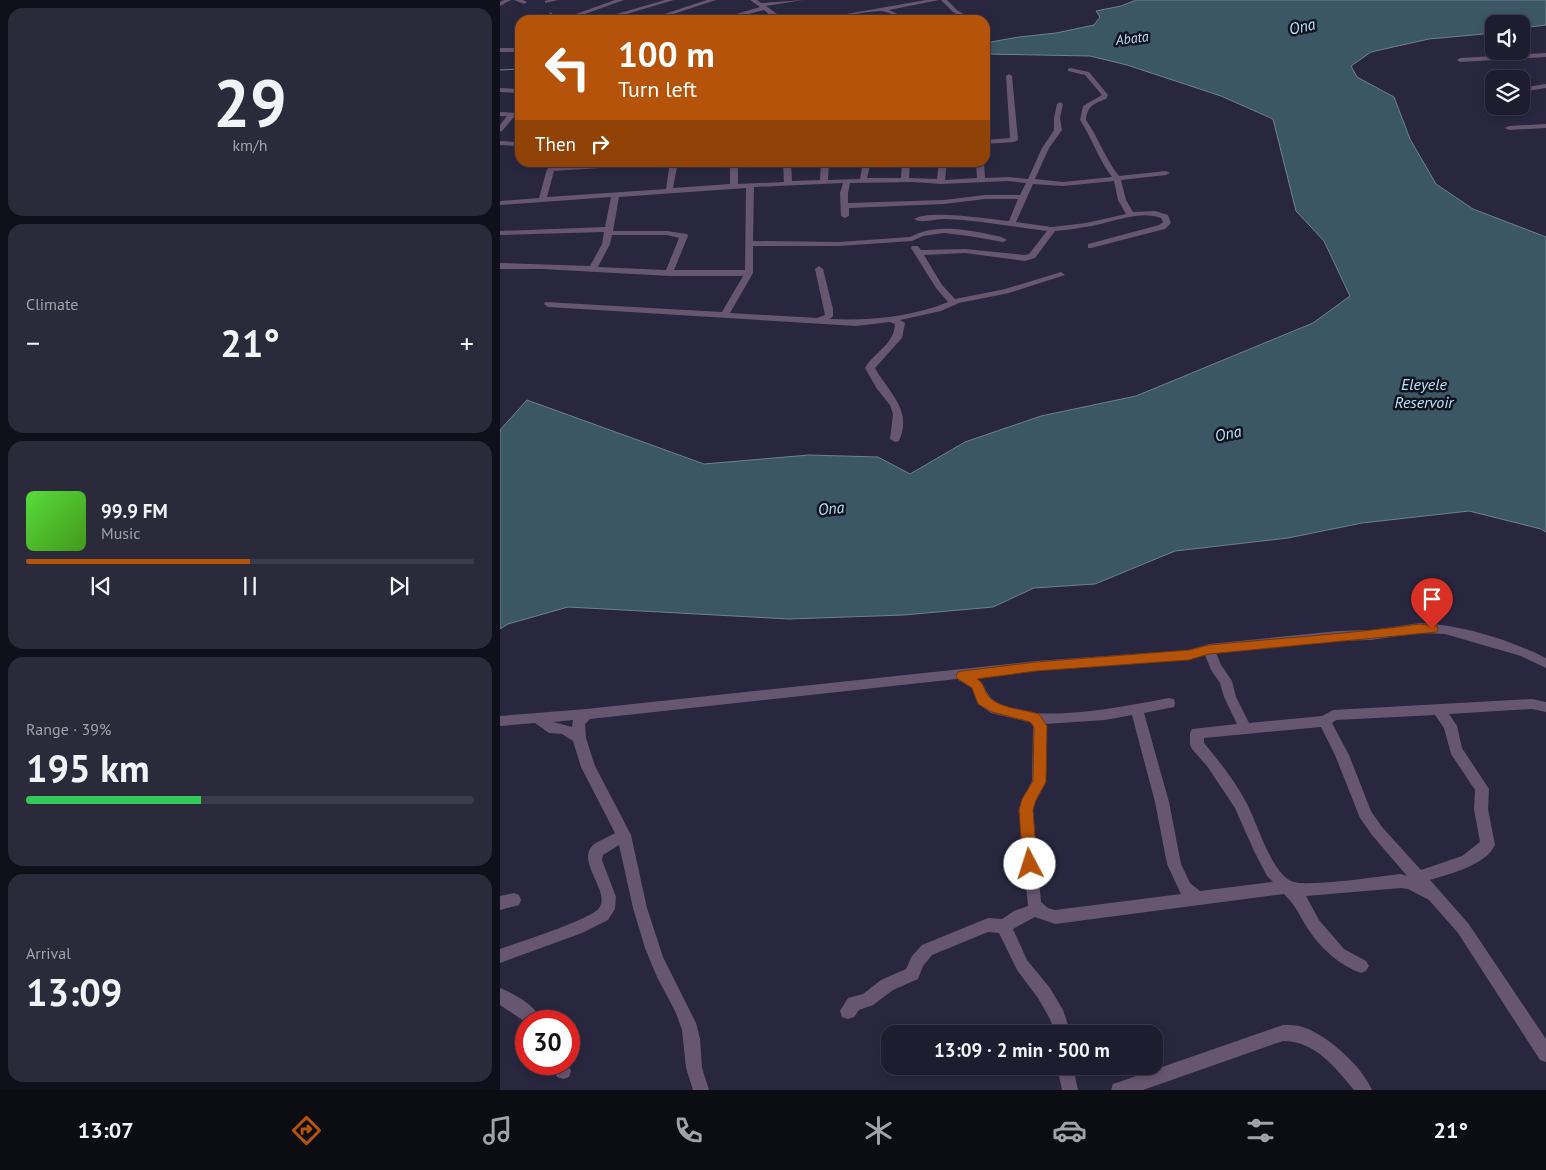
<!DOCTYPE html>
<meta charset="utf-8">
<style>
body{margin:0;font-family:"PT Sans",sans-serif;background:#2b2a3b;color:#f1f3f6;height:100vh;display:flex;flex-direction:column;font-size:19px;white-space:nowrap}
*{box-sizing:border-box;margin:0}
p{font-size:16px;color:#a1a2aa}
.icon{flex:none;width:28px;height:28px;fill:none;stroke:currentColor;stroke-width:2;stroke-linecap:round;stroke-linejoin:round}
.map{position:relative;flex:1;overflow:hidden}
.side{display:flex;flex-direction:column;gap:8px;padding:8px;background:#10101a;width:500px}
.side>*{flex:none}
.hud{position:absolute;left:15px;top:15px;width:475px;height:152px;border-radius:15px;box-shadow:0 2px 8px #0003,0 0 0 1px #3c3b4b;background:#b45309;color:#fff;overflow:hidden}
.controls{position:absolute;left:985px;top:15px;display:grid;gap:10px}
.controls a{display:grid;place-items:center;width:45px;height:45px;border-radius:10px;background:#1e1d2f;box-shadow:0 2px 8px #0003,0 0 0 1px #3c3b4b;font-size:25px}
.speed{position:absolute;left:15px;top:1010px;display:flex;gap:10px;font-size:25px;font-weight:700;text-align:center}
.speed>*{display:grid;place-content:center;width:65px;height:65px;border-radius:50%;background:#1e1d2f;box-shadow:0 2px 8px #0003,0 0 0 1px #3c3b4b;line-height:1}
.speed .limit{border:8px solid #d22;background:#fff;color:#111}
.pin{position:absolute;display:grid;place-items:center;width:42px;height:42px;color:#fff;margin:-51px -21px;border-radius:50% 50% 50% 0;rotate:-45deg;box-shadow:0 0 5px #0007}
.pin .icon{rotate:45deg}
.me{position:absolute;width:55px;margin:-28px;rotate:355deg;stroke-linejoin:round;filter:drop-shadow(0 0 4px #0008)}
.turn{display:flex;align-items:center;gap:18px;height:105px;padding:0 20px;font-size:22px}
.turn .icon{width:65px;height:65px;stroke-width:2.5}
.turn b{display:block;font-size:35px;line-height:42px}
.then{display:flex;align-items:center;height:48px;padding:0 20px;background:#0003;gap:10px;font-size:19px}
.big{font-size:38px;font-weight:700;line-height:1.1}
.side .tile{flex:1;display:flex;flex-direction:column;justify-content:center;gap:8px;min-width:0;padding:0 18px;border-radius:15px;background:#2b2a3b}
.side .dial{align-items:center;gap:0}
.dial b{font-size:65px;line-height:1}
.song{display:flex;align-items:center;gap:15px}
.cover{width:60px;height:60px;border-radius:8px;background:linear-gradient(135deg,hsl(110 70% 55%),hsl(100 70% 35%))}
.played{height:5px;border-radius:2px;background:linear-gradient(90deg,#b45309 50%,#3c3b4b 50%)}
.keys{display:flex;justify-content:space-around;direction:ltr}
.heat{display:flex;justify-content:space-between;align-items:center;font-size:28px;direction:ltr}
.charge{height:8px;border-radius:4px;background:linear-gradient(90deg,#34c759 39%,#3c3b4b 0)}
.trip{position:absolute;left:381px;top:1025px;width:282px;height:50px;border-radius:15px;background:#1e1d2f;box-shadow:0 2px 8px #0003,0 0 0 1px #3c3b4b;font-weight:700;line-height:50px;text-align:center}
.tabs{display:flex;height:80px;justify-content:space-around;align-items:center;background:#0c0c13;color:#a1a2aa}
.tabs .icon{width:35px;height:35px}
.tabs .active{color:#b45309}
.tabs b{font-size:22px;color:#f1f3f6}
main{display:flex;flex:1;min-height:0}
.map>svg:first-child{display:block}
.water{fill:#3b5766;stroke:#6d8190}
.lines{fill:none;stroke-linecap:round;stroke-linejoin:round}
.stream{stroke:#6d8190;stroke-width:1}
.minor{fill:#665670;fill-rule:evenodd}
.route{fill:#b45309;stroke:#753606}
.labels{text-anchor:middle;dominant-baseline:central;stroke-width:5;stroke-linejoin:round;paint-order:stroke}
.far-water-label{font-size:14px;font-style:italic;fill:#b6e3fb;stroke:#12121d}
.water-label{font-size:16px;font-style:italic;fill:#b6e3fb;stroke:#12121d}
</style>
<main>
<section class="side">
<div class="tile dial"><b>29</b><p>km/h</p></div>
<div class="tile"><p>Climate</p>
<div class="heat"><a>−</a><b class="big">21°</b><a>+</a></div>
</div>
<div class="tile">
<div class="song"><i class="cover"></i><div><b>99.9 FM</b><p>Music</p></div></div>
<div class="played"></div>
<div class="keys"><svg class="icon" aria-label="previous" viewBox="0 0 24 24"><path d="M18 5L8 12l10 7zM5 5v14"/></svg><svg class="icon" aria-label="pause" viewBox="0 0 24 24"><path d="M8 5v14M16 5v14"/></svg><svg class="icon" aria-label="next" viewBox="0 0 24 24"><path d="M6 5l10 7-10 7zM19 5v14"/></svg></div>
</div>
<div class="tile"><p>Range · 39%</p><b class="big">195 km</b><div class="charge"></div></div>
<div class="tile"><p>Arrival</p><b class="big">13:09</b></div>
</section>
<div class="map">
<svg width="1046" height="1090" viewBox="0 0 1046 1090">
<rect width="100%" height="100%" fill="#28273f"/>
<polygon class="water" points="636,0 1046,0 1046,25 1021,28 1021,24 994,24 994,33 929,39 871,52 851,66 857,77 894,97 910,139 936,184 973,209 1046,237 1046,532 1041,529 969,511 862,523 788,538 675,551 595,584 534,588 493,607 404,615 289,619 68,607 8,624 0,629 0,430 27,400 204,464 309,455 378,457 410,474 465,442 541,416 636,396 813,323 850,296 824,241 796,211 773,119 721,96 627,65 590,56 485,54 485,43 519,37 556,33 594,25 600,17 596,11 621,6"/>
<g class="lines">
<g class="stream">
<polyline points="50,13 62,20"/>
<polyline points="0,70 20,69"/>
</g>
<g class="minor">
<polygon points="4,0 11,0 0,6 0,2"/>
<polygon points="14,0 23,0 27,2 24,4"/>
<polygon points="48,0 58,0 45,3 45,1"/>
<polygon points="115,0 124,0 68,20 62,19"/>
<polygon points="165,0 174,0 106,20 96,20"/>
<polygon points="207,0 216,0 155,20 146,20"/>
<polygon points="250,0 257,0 261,3 303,0 266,6 277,14 281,20 275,20 264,10 226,20 216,20 260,7"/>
<path d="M426,0H439L389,10L410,20C399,20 390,11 380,11C357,12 335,20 312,20Z"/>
<polygon points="441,0 447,0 457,10 472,19 466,20 453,12"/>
<rect x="0" y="48" width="20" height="4"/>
<polygon points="1046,53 1046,57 960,62 957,60 960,58"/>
<path d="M570,68L589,72L608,95L606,99C595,103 587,106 586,120C599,138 605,159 619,176L666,171L670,173L666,175L621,180L626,200L633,212L655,211L668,215L671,223L665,229L591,248H588V244L659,225L663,222L661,218C639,209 609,224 585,227C575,229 565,230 555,231L535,258L525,261L465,253L424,255L442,285L455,299L505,289L561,272L565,275L509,293L459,303L441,311L400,320L405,323L402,338L375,368C389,393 413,410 399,441L395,442L390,439L393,414L390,405L377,389L365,368C375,351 394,345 395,324L390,322L356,326L48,307L44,304L45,302L222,312L243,276H169L42,269H0V263L90,266L102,244L104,232L0,235V231L105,227L111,197L0,205V201L39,198L47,169L55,164L59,166L120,162H167L164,164L54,171L47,197L166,189L170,162H178L173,188L230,184V162H238V184L284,182L283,162H291L292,181L320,180L321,162H329L328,180L360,179L363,162H371L367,178H401L402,162H410L409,178L437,179L439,162H447L445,180L477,178L476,162H484L485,178L508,177L528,179L542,148L554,130V118L557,104L560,102L563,104L560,118L562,130L549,148L535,179L563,182L612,177C598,159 592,138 580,120L583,106L602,95L585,75L568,71V69ZM508,181L526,183L520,195H485L444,200L348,203V193L350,183L413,182L441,184ZM614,181L618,200L626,214L586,223L552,227L516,222L533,184L563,186ZM343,183L340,193L341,216L345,218L349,216V208L444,204L485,199H518L509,221C489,219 429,209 414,219C421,224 435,219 445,219C479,220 513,227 547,231L529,254L525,255L465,249L421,250L418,246H412L411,248L436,288L448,302C412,317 369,321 330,319L333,316V309L323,269L319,266L315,269L325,315L317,318L230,313L253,273V246H339L412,241L423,236L444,233L469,236L503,242L507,240C502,236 495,236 488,234C463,229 434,224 410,237L339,242L253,241L254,187ZM246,188L245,270H174L188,236L187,234L167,231H113L119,197ZM112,235H167L179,238L166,270L98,267L110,244Z"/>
<polygon points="509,74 512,76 518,140 514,142 485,144 485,140 510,138 506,76"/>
<polygon points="1046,84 1046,88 1021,92 1021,88"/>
<polygon points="0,88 20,89 20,93 0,92"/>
<polygon points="989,92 994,92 994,96 987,95 987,93"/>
<polygon points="0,112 20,113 20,117 14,117 2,131 0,132 0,125 7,116 0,116"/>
<polygon points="1046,124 1046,128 1009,130 1005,128 1009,126"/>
<polygon points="0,141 20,142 20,146 0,145"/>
<path d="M920,623C963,625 1007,639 1046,658V668L1021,656L945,634L920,633L871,640L838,641L716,653L721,665L732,681L736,697L749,723L822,716L833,710L1032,699L1046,702V712L1032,709L949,714L957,726L962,748L989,789L988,809L995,845C986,865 950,874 930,880L968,923L1046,1039V1062L1040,1060L958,933L929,900L908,889L901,888L806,896L819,920L844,949L866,961L869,966L866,971L861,973C839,965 821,949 808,929C799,915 797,907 784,894L555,924L535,917L513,929L527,960L550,988L563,1010L571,1034H555L550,1019L538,998L517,970L499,933L488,932L432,955L423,966L418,979L393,990L373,1005L359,1010L354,1017L348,1019L342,1017L340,1011L348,998L363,994L381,980L406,969L412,956L422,945L488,918L502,919L514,911L528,906L519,810L522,799L532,781L533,727L532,723L491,713L478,704L472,688L457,679L90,719L85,724L86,738L95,766L131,835L147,908L163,957L196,1023L200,1039L202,1068L209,1090H193L186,1068L182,1030L176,1013L157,977L145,948L133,908L119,845L103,855L102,860L116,897L115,909L108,920L82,933L0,963V949C17,943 92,919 99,908C111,892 77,863 92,846C97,841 109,837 115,833L81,767L73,741L62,734L49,733L35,723L0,726V716L86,709L536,661L689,650L709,644L838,631L871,630ZM705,655L711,670L720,683L724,697L737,724L692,729L690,733V745L692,749L707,766L735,808L754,851L767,876L773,882L700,891L690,883L681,864L669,802L644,713L674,707L675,703L674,699L669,698C624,706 541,725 499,704C486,698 486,684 475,677L536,671L689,660ZM632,715L655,802L667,864L681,894L555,910L548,908L541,902L533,810L536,800L546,782L547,727L545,724L605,720ZM935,715L944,728L951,754L975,790L974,809L980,842L962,856L921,870L882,827L871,811L849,755L832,723L836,720ZM73,720L72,727L53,722ZM821,727L835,755L860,818L872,835L907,876L901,874C882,876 804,888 791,881C770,870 757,822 746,802C735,781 719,761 704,743V738Z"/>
<polygon points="14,893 19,895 21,900 19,905 0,910 0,896"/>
<path d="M0,988C15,994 36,1006 42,1021H26V1024L21,1019L0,1005Z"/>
<path d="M783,1025C790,1025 796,1025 803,1027C827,1035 862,1066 872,1090H854C835,1067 815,1041 783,1041L643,1090H611L613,1084L619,1082Z"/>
<polygon points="51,1064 68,1064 71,1071 69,1077 63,1079 57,1077"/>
<polygon points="557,1066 573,1066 578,1090 562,1090"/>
</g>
</g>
<path class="route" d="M920,624L937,626L938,629L937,632L709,654L689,660L536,671L477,679C485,683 484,693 490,698C503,709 523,709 539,714L547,726L546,782L536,800L533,810L537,864L535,869L530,871L525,869L523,864L519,810L522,799L533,781L534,727L530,722L492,712L478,704L472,688L458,679L456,676L458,672L462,671L536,662L689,650L709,645C779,638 850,634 920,624Z"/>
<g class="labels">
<g class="far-water-label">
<text transform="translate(632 38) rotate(-7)">Abata</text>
</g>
<g class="water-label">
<text transform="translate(802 26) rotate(-12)">Ona</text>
<text x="924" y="384">Eleyele<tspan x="924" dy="18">Reservoir</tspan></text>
<text transform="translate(728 433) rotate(-11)">Ona</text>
<text transform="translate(331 508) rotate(-6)">Ona</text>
</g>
</g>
</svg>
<div class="controls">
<a><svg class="icon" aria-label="sound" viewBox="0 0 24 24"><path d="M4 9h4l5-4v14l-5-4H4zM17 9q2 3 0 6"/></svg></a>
<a><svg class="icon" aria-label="layers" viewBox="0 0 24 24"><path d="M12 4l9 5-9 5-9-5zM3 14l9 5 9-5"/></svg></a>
</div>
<div class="speed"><div class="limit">30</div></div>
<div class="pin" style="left:932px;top:629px;background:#d93025"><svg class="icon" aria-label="arrive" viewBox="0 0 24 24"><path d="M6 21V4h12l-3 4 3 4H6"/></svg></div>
<svg class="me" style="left:530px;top:864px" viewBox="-20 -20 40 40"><circle r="19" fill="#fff"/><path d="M0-13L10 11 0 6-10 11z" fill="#b45309"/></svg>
<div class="trip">13:09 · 2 min · 500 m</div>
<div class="hud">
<div class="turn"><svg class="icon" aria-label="left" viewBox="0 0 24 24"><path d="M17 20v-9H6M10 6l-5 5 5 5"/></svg><div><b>100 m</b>Turn left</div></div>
<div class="then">Then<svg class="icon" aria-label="right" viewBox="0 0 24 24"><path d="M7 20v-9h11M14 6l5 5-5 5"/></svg></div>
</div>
</div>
</main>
<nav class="tabs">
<b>13:07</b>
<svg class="icon active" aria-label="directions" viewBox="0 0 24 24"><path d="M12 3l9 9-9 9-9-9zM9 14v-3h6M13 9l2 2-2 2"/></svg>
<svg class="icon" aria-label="music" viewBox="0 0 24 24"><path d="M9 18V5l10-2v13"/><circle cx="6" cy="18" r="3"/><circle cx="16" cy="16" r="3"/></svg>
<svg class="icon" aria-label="phone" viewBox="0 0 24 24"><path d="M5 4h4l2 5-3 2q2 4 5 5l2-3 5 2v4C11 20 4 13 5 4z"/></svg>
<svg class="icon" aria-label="climate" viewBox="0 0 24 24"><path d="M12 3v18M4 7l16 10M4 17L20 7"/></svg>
<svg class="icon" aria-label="car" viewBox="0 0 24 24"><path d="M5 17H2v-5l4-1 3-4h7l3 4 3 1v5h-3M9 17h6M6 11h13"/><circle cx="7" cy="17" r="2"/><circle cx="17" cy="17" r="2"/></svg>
<svg class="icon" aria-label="filters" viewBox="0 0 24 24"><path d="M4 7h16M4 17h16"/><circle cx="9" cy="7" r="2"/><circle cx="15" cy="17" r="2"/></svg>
<b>21°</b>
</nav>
